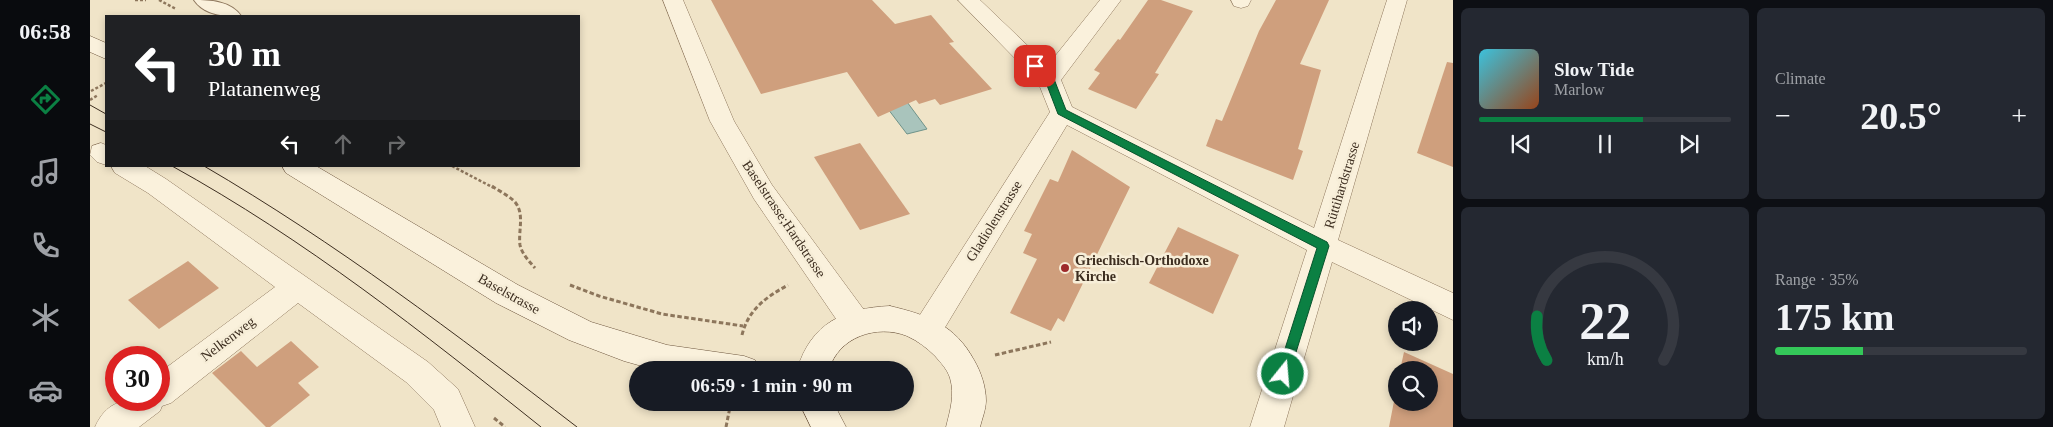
<!DOCTYPE html>
<meta charset="utf-8">
<style>
body{margin:0;font-family:"Times New Roman",serif;background:#242831;color:#f1f3f6;height:100vh;display:flex;flex-direction:column;font-size:19px;white-space:nowrap}
*{box-sizing:border-box;margin:0}
p{font-size:16px;color:#9ea1a6}
.icon{flex:none;width:28px;height:28px;fill:none;stroke:currentColor;stroke-width:2;stroke-linecap:round;stroke-linejoin:round}
.map{position:relative;flex:1;overflow:hidden}
.details{display:flex;flex-direction:column;gap:8px;padding:8px;background:#0d0f14;width:600px}
.details>*{flex:none}
.banner{position:absolute;left:15px;top:15px;width:475px;height:152px;border-radius:0px;box-shadow:0 2px 8px #0003;background:#202124;color:#fff;overflow:hidden}
.fabs{position:absolute;left:1298px;top:301px;display:grid;gap:10px}
.fabs a{display:grid;place-items:center;width:50px;height:50px;border-radius:50%;background:#171b24;box-shadow:0 2px 8px #0003;font-size:25px}
.speed{position:absolute;left:15px;top:346px;display:flex;gap:10px;font-size:25px;font-weight:700;text-align:center}
.speed>*{display:grid;place-content:center;width:65px;height:65px;border-radius:50%;background:#171b24;box-shadow:0 2px 8px #0003;line-height:1}
.speed .limit{border:8px solid #d22;background:#fff;color:#111}
.pin{position:absolute;display:grid;place-items:center;width:42px;height:42px;color:#fff;margin:-21px;border-radius:10px;box-shadow:0 2px 8px #0006}
.me{position:absolute;width:55px;margin:-28px;rotate:17deg;stroke-linejoin:round;filter:drop-shadow(0 0 4px #0008)}
.turn{display:flex;align-items:center;gap:18px;height:105px;padding:0 20px;font-size:22px}
.turn .icon{width:65px;height:65px;stroke-width:2.5}
.turn b{display:block;font-size:35px;line-height:42px}
.lanes{display:flex;align-items:center;height:48px;padding:0 20px;background:#0003;justify-content:center;gap:25px;direction:ltr}
.lanes .off{opacity:.35}
.big{font-size:38px;font-weight:700;line-height:1.1}
.details .tile{flex:1;display:flex;flex-direction:column;justify-content:center;gap:8px;min-width:0;padding:0 18px;border-radius:8px;background:#242831}
.details .dial{align-items:center;gap:0}
.dial svg{height:130px;overflow:visible;fill:none;stroke:#363941;stroke-width:7;stroke-linecap:round;text-anchor:middle}
.dial text{fill:#f1f3f6;stroke:none}
.song{display:flex;align-items:center;gap:15px}
.cover{width:60px;height:60px;border-radius:8px;background:linear-gradient(135deg,hsl(190 70% 55%),hsl(20 70% 35%))}
.played{height:5px;border-radius:2px;background:linear-gradient(90deg,#0b8043 65%,#363941 65%)}
.keys{display:flex;justify-content:space-around;direction:ltr}
.heat{display:flex;justify-content:space-between;align-items:center;font-size:28px;direction:ltr}
.charge{height:8px;border-radius:4px;background:linear-gradient(90deg,#34c759 35%,#363941 0)}
.details .tiles{flex:1;display:grid;gap:8px;grid-template-columns:repeat(2,1fr)}
.trip{position:absolute;left:539px;top:361px;width:285px;height:50px;border-radius:25px;background:#171b24;box-shadow:0 2px 8px #0003;font-weight:700;line-height:50px;text-align:center}
main{display:flex;flex:1;min-height:0}
.dock{display:flex;flex-direction:column;width:90px;justify-content:space-around;align-items:center;background:#090b0e;color:#9ea1a6}
.dock .icon{width:35px;height:35px}
.dock .active{color:#0b8043}
.dock b{font-size:22px;color:#f1f3f6}
.map>svg:first-child{display:block}
.water{fill:#a9c4bc;stroke:#6f938a}
.building{fill:#cf9f7d}
.lines{fill:none;stroke-linecap:round;stroke-linejoin:round}
.lane-casing{stroke:#8d765c;stroke-width:2}
.street-casing{stroke:#8d765c;stroke-width:1}
.secondary-casing{stroke:#6f573f;stroke-width:1}
.path-far1{stroke:#8d765c;stroke-width:2.5;stroke-dasharray:3 2;stroke-linecap:butt}
.path{stroke:#8d765c;stroke-width:3;stroke-dasharray:4.5 2.5;stroke-linecap:butt}
.lane{fill:#faf1dc;fill-rule:evenodd}
.street{fill:#faf1dc;fill-rule:evenodd}
.secondary{fill:#faf1dc;fill-rule:evenodd}
.tram{stroke:#3d2e20;stroke-width:1}
.route{fill:#0b8043;stroke:#07532c}
.poi-dot{fill:#9e2a2b;stroke:#f7eed8;stroke-width:2}
.labels{text-anchor:middle;dominant-baseline:central;stroke-width:5;stroke-linejoin:round;paint-order:stroke}
.street-label{font-size:14px;fill:#3d2e20;stroke:#f7eed8}
.poi-label{font-size:14px;font-weight:bold;fill:#3d2e20;stroke:#f7eed8;text-anchor:start}
</style>
<main>
<nav class="dock">
<b>06:58</b>
<svg class="icon active" aria-label="directions" viewBox="0 0 24 24"><path d="M12 3l9 9-9 9-9-9zM9 14v-3h6M13 9l2 2-2 2"/></svg>
<svg class="icon" aria-label="music" viewBox="0 0 24 24"><path d="M9 18V5l10-2v13"/><circle cx="6" cy="18" r="3"/><circle cx="16" cy="16" r="3"/></svg>
<svg class="icon" aria-label="phone" viewBox="0 0 24 24"><path d="M5 4h4l2 5-3 2q2 4 5 5l2-3 5 2v4C11 20 4 13 5 4z"/></svg>
<svg class="icon" aria-label="climate" viewBox="0 0 24 24"><path d="M12 3v18M4 7l16 10M4 17L20 7"/></svg>
<svg class="icon" aria-label="car" viewBox="0 0 24 24"><path d="M5 17H2v-5l4-1 3-4h7l3 4 3 1v5h-3M9 17h6M6 11h13"/><circle cx="7" cy="17" r="2"/><circle cx="17" cy="17" r="2"/></svg>
</nav>
<div class="map">
<svg width="1363" height="427" viewBox="0 0 1363 427">
<rect width="100%" height="100%" fill="#f0e4c8"/>
<polygon class="water" points="806,87 837,129 817,134 798,109"/>
<g class="building">
<polygon points="621,0 782,0 805,24 841,15 864,42 859,43 902,89 850,105 845,99 829,104 826,100 788,117 757,72 671,94"/>
<polygon points="1058,0 1071,0 1103,11 1065,73 1069,74 1046,109 998,89 1010,73 1004,70 1028,39 1030,40"/>
<polygon points="1186,0 1239,0 1210,64 1231,70 1208,149 1213,151 1203,180 1116,146 1126,119 1132,121 1169,31"/>
<polygon points="1357,62 1363,63 1363,167 1327,153"/>
<polygon points="770,143 820,214 770,230 724,157"/>
<polygon points="982,150 1040,187 974,322 968,318 961,331 920,313 947,259 933,253 942,234 934,231 960,179 968,182"/>
<polygon points="1088,227 1149,255 1123,314 1059,283"/>
<polygon points="98,261 129,288 69,329 38,300"/>
<polygon points="201,341 229,367 208,383 220,395 180,427 176,427 122,373 151,351 167,367"/>
<polygon points="1314,352 1363,374 1363,427 1299,427 1306,391 1306,402 1339,402 1339,370 1310,370"/>
</g>
<g class="lines">
<g class="lane-casing">
<path id="lane" d="M104,0C120,0 141,1 151,16C135,17 114,15 104,0Z"/>
</g>
<g class="street-casing">
<g id="street">
<polygon points="573,0 593,0 644,121 682,185 777,314 781,323 777,332 766,336 755,332 664,199 620,121"/>
<polygon points="868,0 890,0 958,65 1010,0 1031,0 971,80 982,107 1224,228 1297,0 1317,0 1248,240 1363,293 1363,320 1242,262 1194,427 1160,427 1217,250 977,125 848,339 837,343 826,339 821,330 826,321 960,112 948,82"/>
<polygon points="1141,0 1161,0 1158,6 1151,8 1144,6"/>
<polygon points="11,143 16,145 16,165 7,162 0,155 2,146"/>
<path d="M21,166H55L76,179L338,362L368,389L385,427H351L344,410L316,382L208,303L81,403L72,406L70,411L49,427H5C19,396 40,400 69,400V373L185,287L58,193L25,173Z"/>
</g>
</g>
<g class="secondary-casing">
<g id="secondary">
<polygon points="0,36 16,43 16,59 0,52"/>
<polygon points="192,166 226,166 428,285 501,322 577,345 654,356 665,360 670,370 566,370 534,361 479,340 406,303 196,173"/>
<path d="M800,306C838,315 865,325 884,360C891,372 896,387 896,401C896,409 892,419 890,427H856C860,411 865,395 860,378C857,369 851,363 845,356C837,348 828,341 817,336C787,324 748,337 739,370H707C721,323 754,308 800,306Z"/>
<polygon points="709,402 743,402 756,427 721,427"/>
</g>
</g>
<g class="path-far1">
<polyline points="45,0 56,0"/>
<polyline points="69,0 86,9"/>
<polyline points="1,91 16,83"/>
<polyline points="0,100 8,95"/>
<polyline points="362,166 404,188"/>
</g>
<g class="path">
<path d="M402,186C409,191 418,195 425,202C435,214 428,231 430,245C432,254 439,261 445,268"/>
<polyline points="480,285 509,296 572,314 653,326"/>
<path d="M652,335C658,310 676,297 698,285"/>
<polyline points="905,355 961,342"/>
<polyline points="404,418 415,427"/>
<polyline points="636,427 641,402"/>
</g>
<use href="#lane" class="lane"/>
<use href="#street" class="street"/>
<use href="#secondary" class="secondary"/>
<g class="tram">
<polyline points="0,105 16,114"/>
<polyline points="0,124 16,132"/>
<path d="M82,166C216,240 332,332 451,427"/>
<path d="M114,166C246,243 366,334 487,427"/>
</g>
</g>
<polygon class="route" points="945,63 949,64 964,79 976,110 1237,242 1239,246 1198,378 1193,380 1188,378 1187,374 1227,248 968,114 955,80 941,66"/>
<circle class="poi-dot" cx="975" cy="268" r="5"/>
<g class="labels">
<g class="street-label">
<text transform="translate(1252 185) rotate(-73)">Rüttihardstrasse</text>
<text transform="translate(694 219) rotate(56)">Baselstrasse;Hardstrasse</text>
<text transform="translate(904 221) rotate(-58)">Gladiolenstrasse</text>
<text transform="translate(419 294) rotate(29)">Baselstrasse</text>
<text transform="translate(138 339) rotate(-37)">Nelkenweg</text>
</g>
<g class="poi-label">
<text x="985" y="260">Griechisch-Orthodoxe<tspan x="985" dy="16">Kirche</tspan></text>
</g>
</g>
</svg>
<div class="fabs">
<a><svg class="icon" aria-label="sound" viewBox="0 0 24 24"><path d="M4 9h4l5-4v14l-5-4H4zM17 9q2 3 0 6"/></svg></a>
<a><svg class="icon" aria-label="search" viewBox="0 0 24 24"><circle cx="10" cy="10" r="6"/><path d="M15 15l6 6"/></svg></a>
</div>
<div class="speed"><div class="limit">30</div></div>
<div class="pin" style="left:945px;top:66px;background:#d93025"><svg class="icon" aria-label="arrive" viewBox="0 0 24 24"><path d="M6 21V4h12l-3 4 3 4H6"/></svg></div>
<svg class="me" style="left:1193px;top:374px" viewBox="-20 -20 40 40"><circle r="17" fill="#0b8043" stroke="#fff" stroke-width="3"/><path d="M0-11L8 9 0 5-8 9z" fill="#fff"/></svg>
<div class="trip">06:59 · 1 min · 90 m</div>
<div class="banner">
<div class="turn"><svg class="icon" aria-label="left" viewBox="0 0 24 24"><path d="M17 20v-9H6M10 6l-5 5 5 5"/></svg><div><b>30 m</b>Platanenweg</div></div>
<div class="lanes"><svg class="icon" aria-label="left" viewBox="0 0 24 24"><path d="M17 20v-9H6M10 6l-5 5 5 5"/></svg><svg class="icon off" aria-label="ahead" viewBox="0 0 24 24"><path d="M12 20V5M6 11l6-6 6 6"/></svg><svg class="icon off" aria-label="right" viewBox="0 0 24 24"><path d="M7 20v-9h11M14 6l5 5-5 5"/></svg></div>
</div>
</div>
<section class="details">
<div class="tiles">
<div class="tile">
<div class="song"><i class="cover"></i><div><b>Slow Tide</b><p>Marlow</p></div></div>
<div class="played"></div>
<div class="keys"><svg class="icon" aria-label="previous" viewBox="0 0 24 24"><path d="M18 5L8 12l10 7zM5 5v14"/></svg><svg class="icon" aria-label="pause" viewBox="0 0 24 24"><path d="M8 5v14M16 5v14"/></svg><svg class="icon" aria-label="next" viewBox="0 0 24 24"><path d="M6 5l10 7-10 7zM19 5v14"/></svg></div>
</div>
<div class="tile"><p>Climate</p>
<div class="heat"><a>−</a><b class="big">20.5°</b><a>+</a></div>
</div>
<div class="tile dial"><svg viewBox="0 0 100 80">
<path d="M14 69A42 42 0 1 1 86 69"/>
<path d="M14 69A42 42 0 0 1 8 42" stroke="#0b8043"/>
<text x="50" y="56" font-size="32" font-weight="700">22</text>
<text x="50" y="72" font-size="11">km/h</text>
</svg></div>
<div class="tile"><p>Range · 35%</p><b class="big">175 km</b><div class="charge"></div></div>
</div>
</section>
</main>
